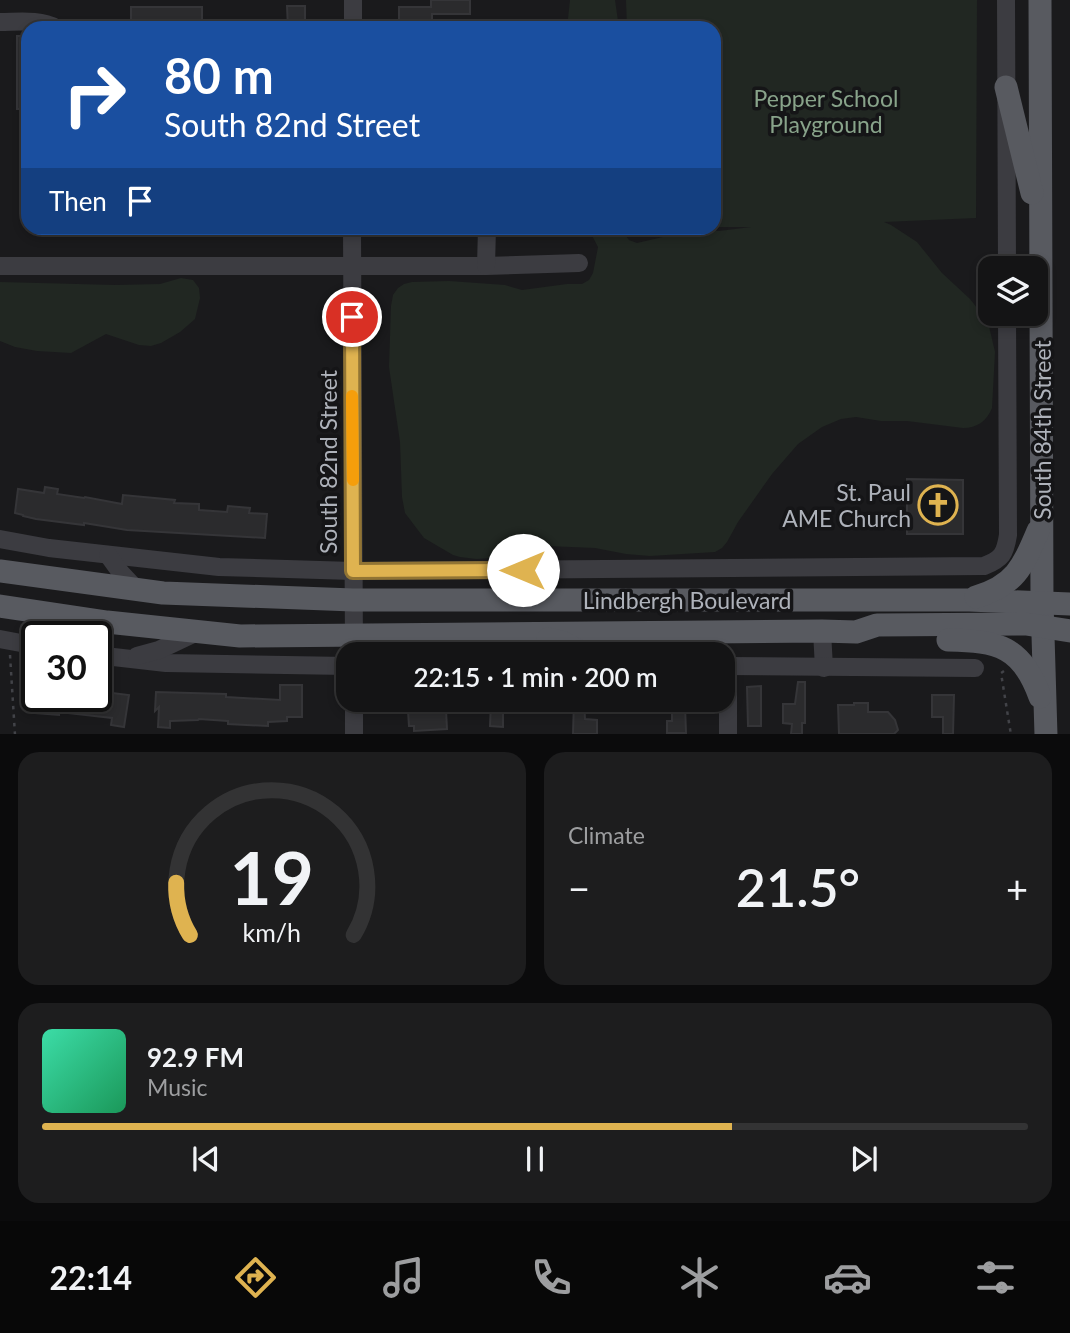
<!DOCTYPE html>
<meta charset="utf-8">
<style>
body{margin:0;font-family:Lato,sans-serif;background:#1d1d1e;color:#f1f3f6;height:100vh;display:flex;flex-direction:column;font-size:26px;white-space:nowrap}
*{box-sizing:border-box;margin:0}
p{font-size:23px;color:#9d9ea0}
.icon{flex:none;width:38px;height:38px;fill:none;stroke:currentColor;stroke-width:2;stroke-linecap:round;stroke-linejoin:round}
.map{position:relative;height:734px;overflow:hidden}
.panel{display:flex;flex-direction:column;gap:18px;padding:18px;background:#0b0b0c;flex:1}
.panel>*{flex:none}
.guide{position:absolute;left:21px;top:21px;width:700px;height:214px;border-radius:21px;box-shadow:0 4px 10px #0003,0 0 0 2px #333334;background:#1a4fa0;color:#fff;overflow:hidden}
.controls{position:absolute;left:978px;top:256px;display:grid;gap:14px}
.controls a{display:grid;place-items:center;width:70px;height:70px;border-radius:14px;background:#141415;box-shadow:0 4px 10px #0003,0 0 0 2px #333334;font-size:35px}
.speed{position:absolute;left:21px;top:621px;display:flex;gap:14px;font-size:35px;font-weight:700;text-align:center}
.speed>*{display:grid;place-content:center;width:91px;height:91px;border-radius:50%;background:#141415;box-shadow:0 4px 10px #0003,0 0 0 2px #333334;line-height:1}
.speed .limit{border:4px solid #111;border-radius:10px;background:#fff;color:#111}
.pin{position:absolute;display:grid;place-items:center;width:60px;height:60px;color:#fff;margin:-30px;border:4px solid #fff;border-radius:50%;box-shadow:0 2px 7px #0007}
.me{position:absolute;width:77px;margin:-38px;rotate:270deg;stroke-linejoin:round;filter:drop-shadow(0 0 5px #0008)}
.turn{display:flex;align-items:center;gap:24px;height:147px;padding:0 28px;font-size:32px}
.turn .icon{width:91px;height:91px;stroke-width:2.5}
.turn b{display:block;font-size:49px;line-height:60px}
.then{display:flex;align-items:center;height:66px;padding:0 28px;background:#0003;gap:14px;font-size:26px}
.big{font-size:52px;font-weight:600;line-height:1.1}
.panel .card{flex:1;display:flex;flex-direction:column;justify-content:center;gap:10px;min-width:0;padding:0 24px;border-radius:21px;background:#1d1d1e}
.panel .dial{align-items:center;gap:0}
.dial svg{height:182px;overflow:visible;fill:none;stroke:#333334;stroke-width:7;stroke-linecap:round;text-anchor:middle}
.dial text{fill:#f1f3f6;stroke:none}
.song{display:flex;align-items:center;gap:21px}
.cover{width:84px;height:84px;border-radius:10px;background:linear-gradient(135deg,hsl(160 70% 55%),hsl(150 70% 35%))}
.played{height:7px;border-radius:4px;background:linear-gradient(90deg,#dfb350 70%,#333334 70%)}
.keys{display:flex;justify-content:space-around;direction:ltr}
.heat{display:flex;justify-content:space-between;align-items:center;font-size:38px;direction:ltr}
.panel .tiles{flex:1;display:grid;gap:18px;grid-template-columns:1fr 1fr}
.card:last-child{grid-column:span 2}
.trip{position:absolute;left:336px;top:642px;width:399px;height:70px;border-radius:21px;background:#141415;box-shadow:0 4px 10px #0003,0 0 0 2px #333334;font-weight:600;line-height:70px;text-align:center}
.dock{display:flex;height:112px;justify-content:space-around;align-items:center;background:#080808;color:#9d9ea0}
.dock .icon{width:49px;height:49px}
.dock .selected{color:#dfb350}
.dock b{font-size:32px;color:#f1f3f6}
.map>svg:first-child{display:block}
.green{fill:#212722}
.building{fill:#2b2b2d;stroke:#353538;stroke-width:2}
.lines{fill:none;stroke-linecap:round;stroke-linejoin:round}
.path{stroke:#424348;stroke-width:2.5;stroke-dasharray:3.5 5;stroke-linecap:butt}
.minor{stroke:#3c3c41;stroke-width:18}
.major{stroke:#585a60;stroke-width:23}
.route-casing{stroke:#917434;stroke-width:18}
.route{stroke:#dfb350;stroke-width:12}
.slow{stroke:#f59e0b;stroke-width:12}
.labels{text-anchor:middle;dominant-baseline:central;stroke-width:7;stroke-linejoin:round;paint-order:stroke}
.park-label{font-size:23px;fill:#88a38a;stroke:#151517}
.street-label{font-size:23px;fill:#aeb2ba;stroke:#151517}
.poi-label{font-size:23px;fill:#aeb2ba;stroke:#151517;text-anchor:end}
</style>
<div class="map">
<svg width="1070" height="735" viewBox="0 0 1070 735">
<rect width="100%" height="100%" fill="#1a1a1c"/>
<g class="green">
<polygon points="570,0 615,0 619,28 567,28"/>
<path d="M626,0H977L976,218L884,222L891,225L917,242L942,273L970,299L988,322L995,352L992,408C987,421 977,428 963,428L907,421H881L856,417L841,419L822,427L798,444L772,474L738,522L727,542L722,548L715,552L650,556L626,554L595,548L547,546L493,558L476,559L460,557L453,555L424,538L405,513L402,497L400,442L389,367L391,306L393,295L398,288L404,284L412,282L449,281L505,285L522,290L567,284H582L589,280L593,273L598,247L588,228H620L629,240L637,243L689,231H719L751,227H714V28H627Z"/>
<polygon points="181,278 193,280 199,288 200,298 195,319 180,332 161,343 151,346 139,345 106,334 71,353 37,351 15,347 0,341 0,282 116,285 160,284"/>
</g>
<g class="building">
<polygon points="431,0 470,0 470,14 432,14 432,25 399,25 399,7 431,7"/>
<polygon points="287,6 305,6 305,28 288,28"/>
<rect x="131" y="7" width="71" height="17"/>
<rect x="17" y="36" width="11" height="73"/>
<polygon points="907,479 963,480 963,534 907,534"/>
<polygon points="45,487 58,489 57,494 84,498 85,497 122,504 123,495 175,500 174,503 199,504 199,510 227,512 228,506 250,508 249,513 267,514 265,538 127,530 84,523 84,525 36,519 23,516 23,515 15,513 18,489 44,493"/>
<polygon points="798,682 805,682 805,723 802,723 802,734 791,734 792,724 783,723 783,704 795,704"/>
<polygon points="280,685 302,685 302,717 287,717 287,721 268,722 268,726 228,724 228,721 199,719 198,720 170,721 170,728 158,727 159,707 155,711 156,692 226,694 226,697 280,700"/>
<polygon points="761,686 761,726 748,726 747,687"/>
<polygon points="96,691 129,695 124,727 111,725 112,718 59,712 59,715 35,713 34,711 36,696 96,696"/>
<polygon points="932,695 954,695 953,734 943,734 943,717 932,717"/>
<polygon points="574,700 584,700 585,719 597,720 597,734 573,734"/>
<polygon points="672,700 681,700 685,705 686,733 667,733 667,721 672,721"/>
<polygon points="430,702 430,711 446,710 447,729 414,731 414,726 409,726 408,711 413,710 413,703"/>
<polygon points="491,702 503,702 503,727 490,726"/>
<polygon points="854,703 868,703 868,712 888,712 895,720 898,730 894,734 839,734 838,705 854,705"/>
</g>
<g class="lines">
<g class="path">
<polyline points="10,655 15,735"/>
<polyline points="1004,671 1001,673 1011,735"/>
</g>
<g class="minor">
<polyline points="353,0 353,28"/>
<polyline points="1006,0 1007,268"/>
<path d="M0,22C18,22 40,19 56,28"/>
<polyline points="352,228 354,654"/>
<polyline points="0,266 486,266 579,263"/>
<polyline points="486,266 487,228"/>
<path d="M0,539L49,548L219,567L353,571L984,566C1002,559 1005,554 1008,535L1007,313"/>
<polyline points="108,555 121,573 136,589"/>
<polyline points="822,631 824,668"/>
<polyline points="0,639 37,646"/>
<polyline points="96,655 166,663 348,666"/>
<polyline points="137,656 159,650 197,632"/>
<polyline points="723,666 975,668"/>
<polyline points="354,735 354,700"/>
<polyline points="728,735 728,666"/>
</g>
<g class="major">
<polyline points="1040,0 1042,602 1046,735"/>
<polyline points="1006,87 1032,193"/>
<polyline points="0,571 163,593 353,600 969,600 1070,604"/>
<path d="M976,597C1016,585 1023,566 1038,531"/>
<polyline points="0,606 107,622 240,636 822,631 856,632 877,625 1026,624 1070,631"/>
<polyline points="548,639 564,643 584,654"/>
<path d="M948,640C998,641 1022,646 1040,697"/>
</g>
</g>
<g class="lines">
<g class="route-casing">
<polyline id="route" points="352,317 353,571 523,570"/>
</g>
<use href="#route" class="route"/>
<polyline class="slow" points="352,396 353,480"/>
</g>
<defs>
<g id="church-ring" transform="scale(2.0125)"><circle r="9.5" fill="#151517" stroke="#dfb350" stroke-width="1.5"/><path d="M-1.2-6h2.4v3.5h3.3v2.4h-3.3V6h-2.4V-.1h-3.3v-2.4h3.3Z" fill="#dfb350"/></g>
</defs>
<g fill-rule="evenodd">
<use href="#church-ring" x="938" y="505"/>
</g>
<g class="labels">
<g class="park-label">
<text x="826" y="98">Pepper School<tspan x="826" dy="26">Playground</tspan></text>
</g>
<g class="street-label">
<text transform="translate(1042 430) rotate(-90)">South 84th Street</text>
<text transform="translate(328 462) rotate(-90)">South 82nd Street</text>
<text x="687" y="600">Lindbergh Boulevard</text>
</g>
<g class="poi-label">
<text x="911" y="492">St. Paul<tspan x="911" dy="26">AME Church</tspan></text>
</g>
</g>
</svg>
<div class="controls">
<a><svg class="icon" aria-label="layers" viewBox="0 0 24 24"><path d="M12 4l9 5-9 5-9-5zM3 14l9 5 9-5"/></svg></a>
</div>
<div class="speed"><div class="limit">30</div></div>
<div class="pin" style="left:352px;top:317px;background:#d93025"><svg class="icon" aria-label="arrive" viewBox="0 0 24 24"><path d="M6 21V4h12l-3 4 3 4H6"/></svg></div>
<svg class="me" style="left:523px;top:570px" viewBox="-20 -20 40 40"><circle r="19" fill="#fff"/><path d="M0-13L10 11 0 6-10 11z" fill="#dfb350"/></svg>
<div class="trip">22:15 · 1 min · 200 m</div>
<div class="guide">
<div class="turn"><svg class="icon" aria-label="right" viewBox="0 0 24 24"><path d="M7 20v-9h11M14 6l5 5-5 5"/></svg><div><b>80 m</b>South 82nd Street</div></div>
<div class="then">Then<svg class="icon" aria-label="arrive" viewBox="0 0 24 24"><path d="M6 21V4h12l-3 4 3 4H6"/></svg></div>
</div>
</div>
<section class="panel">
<div class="tiles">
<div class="card dial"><svg viewBox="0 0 100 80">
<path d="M14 69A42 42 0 1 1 86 69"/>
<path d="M14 69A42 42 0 0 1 8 46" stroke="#dfb350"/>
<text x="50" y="56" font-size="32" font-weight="700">19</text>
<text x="50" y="72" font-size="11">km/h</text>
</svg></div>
<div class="card"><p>Climate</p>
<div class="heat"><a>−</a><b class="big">21.5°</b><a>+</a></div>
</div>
<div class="card">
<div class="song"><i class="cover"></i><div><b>92.9 FM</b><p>Music</p></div></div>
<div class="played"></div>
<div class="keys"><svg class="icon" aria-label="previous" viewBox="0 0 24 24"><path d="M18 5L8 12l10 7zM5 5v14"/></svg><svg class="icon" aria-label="pause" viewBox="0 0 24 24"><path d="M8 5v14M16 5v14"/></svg><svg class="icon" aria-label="next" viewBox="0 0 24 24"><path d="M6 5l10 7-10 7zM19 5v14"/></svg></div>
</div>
</div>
</section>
<nav class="dock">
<b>22:14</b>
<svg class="icon selected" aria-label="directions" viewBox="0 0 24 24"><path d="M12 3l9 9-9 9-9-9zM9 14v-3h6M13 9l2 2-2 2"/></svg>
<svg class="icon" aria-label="music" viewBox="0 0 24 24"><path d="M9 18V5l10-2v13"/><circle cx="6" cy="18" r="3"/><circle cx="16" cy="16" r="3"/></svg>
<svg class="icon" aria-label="phone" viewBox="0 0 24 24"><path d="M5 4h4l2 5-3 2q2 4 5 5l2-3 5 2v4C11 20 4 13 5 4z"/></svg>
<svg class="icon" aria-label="climate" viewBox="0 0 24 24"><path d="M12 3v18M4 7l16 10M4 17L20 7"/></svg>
<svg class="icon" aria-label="car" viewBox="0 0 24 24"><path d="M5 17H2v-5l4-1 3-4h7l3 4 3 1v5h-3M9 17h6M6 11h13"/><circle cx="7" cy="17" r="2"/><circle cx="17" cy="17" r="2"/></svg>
<svg class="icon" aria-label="filters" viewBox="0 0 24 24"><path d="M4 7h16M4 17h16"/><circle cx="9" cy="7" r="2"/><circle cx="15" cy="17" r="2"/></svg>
</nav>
